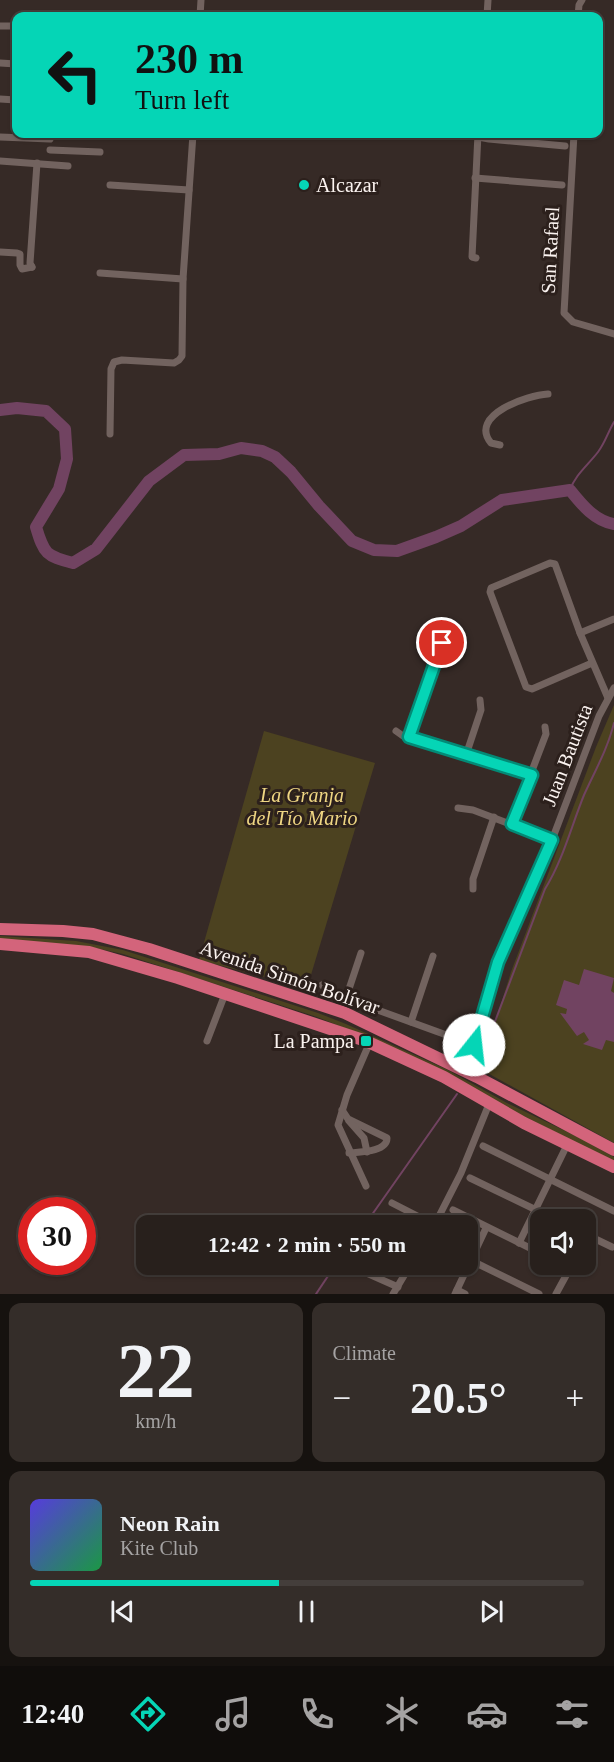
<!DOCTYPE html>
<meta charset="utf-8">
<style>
body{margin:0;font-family:"Times New Roman",serif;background:#342d29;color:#f1f3f6;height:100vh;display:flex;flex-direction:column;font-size:22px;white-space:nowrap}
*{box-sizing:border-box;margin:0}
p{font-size:20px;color:#a5a3a3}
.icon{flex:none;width:33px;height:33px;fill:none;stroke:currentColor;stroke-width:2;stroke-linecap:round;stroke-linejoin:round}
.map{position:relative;height:1294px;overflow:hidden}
.side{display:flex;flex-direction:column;gap:9px;padding:9px;background:#16120f;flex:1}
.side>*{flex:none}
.hud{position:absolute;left:12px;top:12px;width:591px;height:126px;border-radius:12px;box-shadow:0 2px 4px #0004,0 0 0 2px #443e3b;background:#05d5b6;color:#111;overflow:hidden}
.controls{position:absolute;left:530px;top:1209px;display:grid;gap:12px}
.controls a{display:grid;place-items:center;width:66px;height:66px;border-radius:12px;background:#28201c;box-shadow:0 2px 4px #0004,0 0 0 2px #443e3b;font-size:30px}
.speed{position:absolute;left:18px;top:1197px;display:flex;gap:12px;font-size:30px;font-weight:700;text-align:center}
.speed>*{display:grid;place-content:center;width:78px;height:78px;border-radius:50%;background:#28201c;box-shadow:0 2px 4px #0004,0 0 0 2px #443e3b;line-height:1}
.speed .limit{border:9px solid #d22;background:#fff;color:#111}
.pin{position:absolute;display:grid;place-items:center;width:51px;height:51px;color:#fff;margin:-26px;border:3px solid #fff;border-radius:50%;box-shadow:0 2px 6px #0007}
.me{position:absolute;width:66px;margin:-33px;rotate:16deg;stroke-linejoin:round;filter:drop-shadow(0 0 4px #0008)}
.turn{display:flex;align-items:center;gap:21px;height:126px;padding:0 24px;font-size:27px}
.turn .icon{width:78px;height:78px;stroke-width:2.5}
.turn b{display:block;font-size:42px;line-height:51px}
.big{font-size:45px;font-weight:700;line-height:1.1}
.side .card{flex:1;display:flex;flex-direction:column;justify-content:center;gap:9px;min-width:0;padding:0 21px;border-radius:12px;background:#342d29}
.side .dial{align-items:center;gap:0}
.dial b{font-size:78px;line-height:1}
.song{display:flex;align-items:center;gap:18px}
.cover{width:72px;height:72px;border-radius:9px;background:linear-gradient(135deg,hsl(250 70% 55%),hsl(140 70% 35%))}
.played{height:6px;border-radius:3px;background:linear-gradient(90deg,#05d5b6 45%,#443e3b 45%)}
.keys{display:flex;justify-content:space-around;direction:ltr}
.heat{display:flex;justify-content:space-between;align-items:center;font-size:33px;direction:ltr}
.side .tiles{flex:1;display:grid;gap:9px;grid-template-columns:1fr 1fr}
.card:last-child{grid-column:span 2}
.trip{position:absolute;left:136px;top:1215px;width:342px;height:60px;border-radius:12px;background:#28201c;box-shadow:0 2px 4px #0004,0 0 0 2px #443e3b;font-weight:700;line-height:60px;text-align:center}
.tabs{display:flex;height:96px;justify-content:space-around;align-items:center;background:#100d0b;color:#a5a3a3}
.tabs .icon{width:42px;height:42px}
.tabs .current{color:#05d5b6}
.tabs b{font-size:27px;color:#f1f3f6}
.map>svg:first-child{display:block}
.green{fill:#4c4220}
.water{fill:#714361}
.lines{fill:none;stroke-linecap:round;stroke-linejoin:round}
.stream{stroke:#714361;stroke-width:2}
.river{stroke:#714361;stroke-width:12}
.minor{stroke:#72635f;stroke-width:7}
.trunk{stroke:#d3647b;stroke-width:12}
.route-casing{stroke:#038a76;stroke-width:15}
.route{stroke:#05d5b6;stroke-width:10}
.poi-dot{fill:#05d5b6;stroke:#2c201c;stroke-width:2}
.labels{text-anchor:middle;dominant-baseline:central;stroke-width:6;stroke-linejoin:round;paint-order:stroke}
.poi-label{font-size:20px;fill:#fbf3f0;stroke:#2c201c;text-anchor:start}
.street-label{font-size:20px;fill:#fbf3f0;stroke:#2c201c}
.park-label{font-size:20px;font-style:italic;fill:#efd683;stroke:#2c201c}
</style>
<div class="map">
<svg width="614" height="1294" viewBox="0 0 614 1294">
<rect width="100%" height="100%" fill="#362a26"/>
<g class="green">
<polygon points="614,705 614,1143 484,1071 487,1048 511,972 596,747"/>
<polygon points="264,731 375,763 307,988 199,960"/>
<polygon points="0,936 76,941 123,950 318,1013 346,1024 448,1070 507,1103 580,1138 614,1157 614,1162 365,1036 317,1017 123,954 95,948 0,940"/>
</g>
<polygon class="water" points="584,969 614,978 611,991 614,993 614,1042 606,1040 602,1050 583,1044 589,1040 584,1032 577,1036 560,1013 566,1014 567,1009 556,1005 564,980 579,985"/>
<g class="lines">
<g class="stream">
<path d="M570,490C575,475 588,465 598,452C605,443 608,432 614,422"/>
<path d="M482,1056L545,889C563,860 571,827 584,795C595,771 608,748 614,723"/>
<polyline points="364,1226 457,1094"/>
<polyline points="316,1294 336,1264"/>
</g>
<path class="river" d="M0,410L17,408L46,411L65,429L67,459L59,489L36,527C44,554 46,556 73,563L96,549L149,481L184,455L219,454L241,448L262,451L275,457L291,472L319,506L352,541L374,550L397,551L436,537L461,526L502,500L570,490C582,505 595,521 614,524"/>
<g class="minor">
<polyline points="200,16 201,0"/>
<polyline points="487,16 488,0"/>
<polyline points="578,16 579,5 582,0"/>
<polyline points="0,26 16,26"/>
<polyline points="0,63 16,64"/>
<polyline points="0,99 16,100"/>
<polyline points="574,134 564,313 573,322 614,334"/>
<polyline points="0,137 50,139"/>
<polyline points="478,137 489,139 565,146"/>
<polyline points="50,150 100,152"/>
<polyline points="0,161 68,166"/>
<polyline points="475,178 562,185"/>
<polyline points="110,185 189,190"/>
<polyline points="0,252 17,253 20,254 20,265 22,269 32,267"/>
<polyline points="476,258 472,257 478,134"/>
<polyline points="32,267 30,263 37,163"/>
<polyline points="100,273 183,279"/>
<polyline points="110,434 111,369 114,362 122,360 174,363 179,360 182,356 183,279 193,134"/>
<path d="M500,445L491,443C468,415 528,395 548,394"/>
<polyline points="580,633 614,619"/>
<polyline points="592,663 532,689 526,687 490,592 491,588 550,563 555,564 580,633 608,698"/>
<polyline points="396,731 403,736 532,775"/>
<polyline points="409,737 442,643 430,638"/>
<polyline points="466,755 481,710 480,700"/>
<polyline points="458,808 473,810 552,840"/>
<polyline points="512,823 546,734 545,727"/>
<polyline points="473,889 473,879 494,817"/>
<polyline points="322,985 328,992 474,1045"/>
<polyline points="346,998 361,953"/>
<polyline points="411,1022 433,956"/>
<polyline points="207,1041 225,994"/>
<polyline points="463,1070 474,1045 498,962 552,840 599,716 614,688"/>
<path d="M342,1110L348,1119L387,1138C387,1152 360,1152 349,1153"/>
<polyline points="349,1121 364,1138 367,1152"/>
<polyline points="483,1146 614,1211"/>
<polyline points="470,1178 557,1220"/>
<polyline points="366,1186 338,1125 347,1095 370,1042"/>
<polyline points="392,1203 435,1225"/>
<polyline points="453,1210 540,1253"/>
<polyline points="434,1226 461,1173 489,1104"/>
<polyline points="585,1234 612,1247"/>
<polyline points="519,1243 568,1143"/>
<polyline points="468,1259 539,1294"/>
<polyline points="353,1267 398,1287"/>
<polyline points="457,1290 465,1294"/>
<polyline points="393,1294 411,1264"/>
<polyline points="455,1294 486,1228"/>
<polyline points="556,1294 569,1270 566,1264"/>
</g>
<g class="trunk">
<polyline points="0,929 63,931 93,934 149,949 345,1013 477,1077 614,1150"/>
<polyline points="0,944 89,952 178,978 366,1041 444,1077 524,1123 614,1167"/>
</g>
</g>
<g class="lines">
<g class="route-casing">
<polyline id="route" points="442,643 409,737 532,775 512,824 552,840 498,962 474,1045"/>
</g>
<use href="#route" class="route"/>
</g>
<g class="poi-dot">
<circle cx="304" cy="185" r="6"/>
<rect x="360" y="1035" width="12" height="12" rx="3"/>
</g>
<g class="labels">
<g class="poi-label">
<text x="316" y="185">Alcazar</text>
<text x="354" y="1041" text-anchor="end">La Pampa</text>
</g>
<g class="street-label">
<text transform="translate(550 250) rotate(-87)">San Rafael</text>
<text transform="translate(567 755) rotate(-69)">Juan Bautista</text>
<text transform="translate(290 977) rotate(19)">Avenida Simón Bolívar</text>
</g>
<g class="park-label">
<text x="302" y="795">La Granja<tspan x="302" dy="23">del Tío Mario</tspan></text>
</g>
</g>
</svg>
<div class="controls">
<a><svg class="icon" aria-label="sound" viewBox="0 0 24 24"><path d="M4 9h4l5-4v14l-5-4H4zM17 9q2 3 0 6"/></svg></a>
</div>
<div class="speed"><div class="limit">30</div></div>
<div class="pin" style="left:442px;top:643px;background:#d93025"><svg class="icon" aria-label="arrive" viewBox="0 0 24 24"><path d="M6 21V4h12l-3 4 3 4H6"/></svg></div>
<svg class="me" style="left:474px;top:1045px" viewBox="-20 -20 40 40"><circle r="19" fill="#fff"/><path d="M0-13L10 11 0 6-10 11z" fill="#05d5b6"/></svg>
<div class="trip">12:42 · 2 min · 550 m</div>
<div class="hud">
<div class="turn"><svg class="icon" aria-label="left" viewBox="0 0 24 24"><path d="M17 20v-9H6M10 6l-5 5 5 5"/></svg><div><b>230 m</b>Turn left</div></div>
</div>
</div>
<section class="side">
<div class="tiles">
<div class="card dial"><b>22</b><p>km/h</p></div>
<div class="card"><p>Climate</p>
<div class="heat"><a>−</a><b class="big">20.5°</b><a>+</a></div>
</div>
<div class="card">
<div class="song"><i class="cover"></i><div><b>Neon Rain</b><p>Kite Club</p></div></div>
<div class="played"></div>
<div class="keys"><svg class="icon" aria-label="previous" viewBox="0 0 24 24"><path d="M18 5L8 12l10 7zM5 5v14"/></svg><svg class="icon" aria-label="pause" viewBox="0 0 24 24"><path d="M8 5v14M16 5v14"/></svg><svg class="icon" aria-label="next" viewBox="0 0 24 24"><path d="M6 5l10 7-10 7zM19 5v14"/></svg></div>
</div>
</div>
</section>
<nav class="tabs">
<b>12:40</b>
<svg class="icon current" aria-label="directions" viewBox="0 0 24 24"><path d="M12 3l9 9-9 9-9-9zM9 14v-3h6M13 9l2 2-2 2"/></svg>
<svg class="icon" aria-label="music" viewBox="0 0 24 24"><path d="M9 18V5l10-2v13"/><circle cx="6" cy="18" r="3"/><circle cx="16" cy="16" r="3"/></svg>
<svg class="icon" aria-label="phone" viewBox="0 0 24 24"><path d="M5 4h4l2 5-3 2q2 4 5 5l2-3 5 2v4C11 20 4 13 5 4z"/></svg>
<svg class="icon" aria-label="climate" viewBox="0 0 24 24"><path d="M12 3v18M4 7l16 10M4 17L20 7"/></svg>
<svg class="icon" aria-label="car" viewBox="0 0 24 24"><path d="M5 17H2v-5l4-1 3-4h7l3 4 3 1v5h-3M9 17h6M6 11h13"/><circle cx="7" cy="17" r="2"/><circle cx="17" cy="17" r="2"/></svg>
<svg class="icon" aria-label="filters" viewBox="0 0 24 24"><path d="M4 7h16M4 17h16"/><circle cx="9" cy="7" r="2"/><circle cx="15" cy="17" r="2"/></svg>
</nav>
